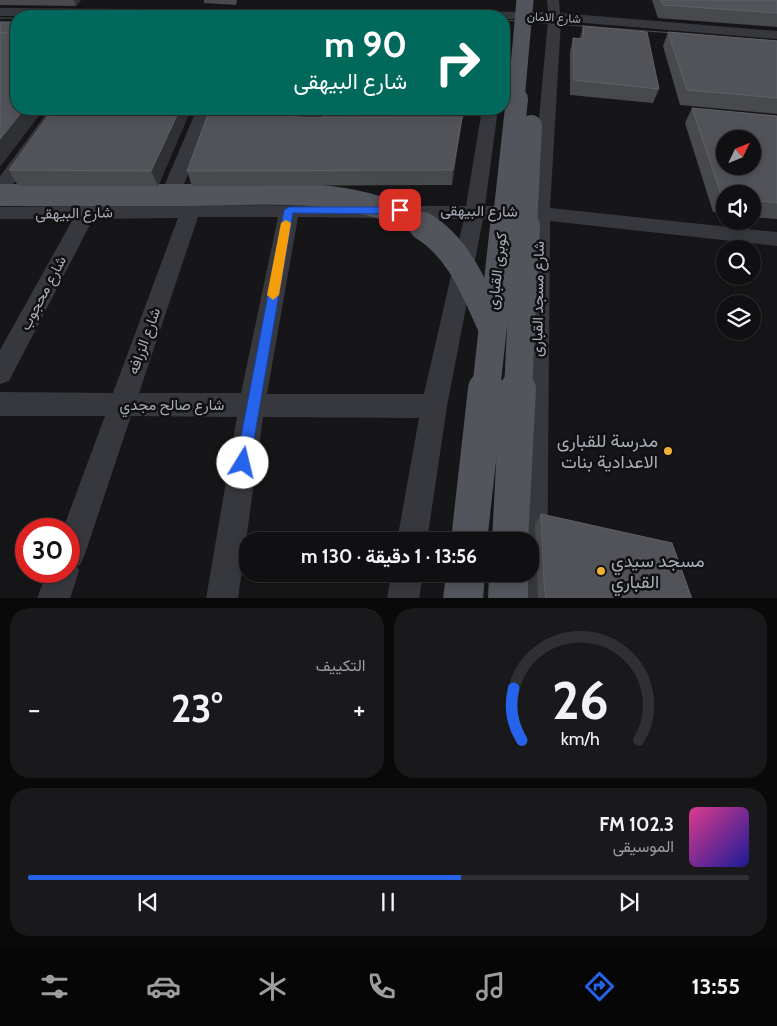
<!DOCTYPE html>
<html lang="ar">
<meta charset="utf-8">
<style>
body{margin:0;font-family:Cabin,Vazirmatn,sans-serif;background:#19191b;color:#f1f3f6;direction:rtl;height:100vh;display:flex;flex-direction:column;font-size:19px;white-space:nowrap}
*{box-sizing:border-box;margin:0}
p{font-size:16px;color:#9c9d9f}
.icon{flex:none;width:28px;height:28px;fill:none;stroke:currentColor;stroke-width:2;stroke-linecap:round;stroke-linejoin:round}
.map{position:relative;height:598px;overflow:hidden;direction:ltr}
.panel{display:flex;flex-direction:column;gap:10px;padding:10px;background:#09090a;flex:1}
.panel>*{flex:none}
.guide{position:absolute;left:10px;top:10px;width:500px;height:105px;border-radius:20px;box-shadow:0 2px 8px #0003,0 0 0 1px #303032;direction:rtl;background:#00695c;color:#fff;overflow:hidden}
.needle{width:32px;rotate:47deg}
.buttons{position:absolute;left:716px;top:130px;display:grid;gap:10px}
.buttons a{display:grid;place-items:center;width:45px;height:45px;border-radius:50%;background:#101012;box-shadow:0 2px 8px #0003,0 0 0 1px #303032;font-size:25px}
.speed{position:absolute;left:15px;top:518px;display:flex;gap:10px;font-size:25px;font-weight:700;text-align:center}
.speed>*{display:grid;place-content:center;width:65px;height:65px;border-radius:50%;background:#101012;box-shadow:0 2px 8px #0003,0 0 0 1px #303032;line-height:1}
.speed .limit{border:8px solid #d22;background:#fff;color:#111}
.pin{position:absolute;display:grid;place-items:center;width:42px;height:42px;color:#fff;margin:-21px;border-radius:10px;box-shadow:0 2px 8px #0006}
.me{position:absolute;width:55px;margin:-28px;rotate:9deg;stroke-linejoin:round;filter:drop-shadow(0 0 4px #0008)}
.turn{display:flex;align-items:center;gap:18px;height:105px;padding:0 20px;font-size:22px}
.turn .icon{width:65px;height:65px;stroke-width:2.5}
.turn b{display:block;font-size:35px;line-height:42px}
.big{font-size:38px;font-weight:700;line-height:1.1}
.panel .tile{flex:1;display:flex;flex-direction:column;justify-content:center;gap:8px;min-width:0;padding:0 18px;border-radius:20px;background:#19191b}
.panel .dial{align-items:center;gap:0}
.dial svg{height:130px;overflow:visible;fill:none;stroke:#303032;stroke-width:7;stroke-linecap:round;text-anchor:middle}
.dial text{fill:#f1f3f6;stroke:none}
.song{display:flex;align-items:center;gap:15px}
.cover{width:60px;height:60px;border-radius:8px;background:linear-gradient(135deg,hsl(330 70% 55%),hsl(240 70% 35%))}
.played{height:5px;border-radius:2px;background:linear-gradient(90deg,#2563eb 60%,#303032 60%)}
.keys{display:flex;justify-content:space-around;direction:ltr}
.heat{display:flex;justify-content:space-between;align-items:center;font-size:28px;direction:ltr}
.panel .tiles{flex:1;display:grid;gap:10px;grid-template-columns:1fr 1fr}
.tile:last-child{grid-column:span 2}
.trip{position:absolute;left:239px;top:532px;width:300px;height:50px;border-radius:20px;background:#101012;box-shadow:0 2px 8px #0003,0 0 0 1px #303032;font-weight:700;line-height:50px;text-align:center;direction:rtl}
.dock{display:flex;height:80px;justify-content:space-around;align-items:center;background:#060607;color:#9c9d9f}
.dock .icon{width:35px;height:35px}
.dock .on{color:#2563eb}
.dock b{font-size:22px;color:#f1f3f6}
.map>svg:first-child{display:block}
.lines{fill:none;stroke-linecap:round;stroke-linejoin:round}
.minor{fill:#37383d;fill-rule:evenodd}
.major{fill:#53555c;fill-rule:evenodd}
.tram{stroke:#4a4c52;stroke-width:1}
.major-bridge-far3{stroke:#53555c;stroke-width:17}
.major-bridge-far2{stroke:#53555c;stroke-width:22}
.major-bridge-far1{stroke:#53555c;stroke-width:28}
.major-bridge{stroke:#53555c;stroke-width:36}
.wall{fill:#47494d}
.shaded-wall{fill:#2f3033}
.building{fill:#525359;stroke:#5f6168;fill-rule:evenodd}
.route{fill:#2563eb;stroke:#184099}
.slow{fill:#f59e0b}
.poi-dot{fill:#f2b134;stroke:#111113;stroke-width:2}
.labels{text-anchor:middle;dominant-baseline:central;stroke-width:5;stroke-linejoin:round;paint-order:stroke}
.far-street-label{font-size:12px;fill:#a8adb8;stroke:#111113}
.street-label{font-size:15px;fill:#a8adb8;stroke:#111113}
.near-poi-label{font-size:18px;fill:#a8adb8;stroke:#111113;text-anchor:end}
</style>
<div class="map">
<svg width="777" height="599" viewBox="0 0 777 599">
<rect width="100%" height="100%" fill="#161618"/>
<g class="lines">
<g class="minor">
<path d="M547,0H559L560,13L777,31V39L561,21L550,208L777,232V246L550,221L547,599H515L516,574H530V541H517L530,219H483L447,406L427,541H397L419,418L263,417L238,599H206L237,417L131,416L85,554L80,565L77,566L79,571L70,599H37L47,571H69V529H63L105,416H0V392L113,393L178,218L93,219L9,381L0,384V350L73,219H0V207L156,205L197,109H213L176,205L466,206L482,109H498L485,206H531L548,20L504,19V16H0V8L548,12ZM198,217H278L241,393H139ZM298,217L464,219L424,394H267Z"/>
<polygon points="50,109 66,109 7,193 0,195 0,176"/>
<polygon points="391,574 423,574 419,599 387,599"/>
</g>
<g class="major">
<polygon points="446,574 485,574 483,599 443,599"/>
<polygon points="489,574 528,574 528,599 488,599"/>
</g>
<g class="tram">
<polyline points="0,18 16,18"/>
<polyline points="504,20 777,41"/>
</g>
<polyline class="major-bridge-far3" points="516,100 525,0"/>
<g class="major-bridge-far2">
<path d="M0,195C61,195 122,195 183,195C265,195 351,184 425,227"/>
<polyline points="503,227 517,99"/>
<polyline points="526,227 531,126"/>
</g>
<g class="major-bridge-far1">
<path d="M423,226C459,248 474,288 491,325"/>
<polyline points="486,390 504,226"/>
<polyline points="518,390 526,226"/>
</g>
<g class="major-bridge">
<polyline points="469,541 486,389"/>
<polyline points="510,541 518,389"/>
</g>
</g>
<g class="wall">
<polygon points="0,0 81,0 76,6 0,5"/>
<polygon points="204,0 237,0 236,5 204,3"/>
<polygon points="652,0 777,0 777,27 658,18"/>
<polygon points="583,26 659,89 653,103 570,95 570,52 573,38 580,38"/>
<polygon points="668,32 777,41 777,114 680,105 663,46"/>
<polygon points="692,108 777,116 777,219 752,217 752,194 725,194 725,213 713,212 685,123"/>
<polygon points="191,109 158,186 18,186 9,170"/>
<polygon points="321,109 465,109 463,119 462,119 452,185 192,186 187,171 301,117 322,117"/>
<polygon points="541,514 692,599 538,599 535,524"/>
</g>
<g class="shaded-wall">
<polygon points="74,0 81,0 76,6"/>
<polygon points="24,109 44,109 0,167 0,139"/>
<polygon points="180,109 191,109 158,186 151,171"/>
<polygon points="298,109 302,109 299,132 296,117"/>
<polygon points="462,118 460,133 452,185 453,170"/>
</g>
<g class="building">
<polygon points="661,0 777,0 777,13 663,5"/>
<rect x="0" y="22" width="16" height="11"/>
<polygon points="583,26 647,32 659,89 574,80 573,38 584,39"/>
<polygon points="668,32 777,41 777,98 687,90"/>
<polygon points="0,33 16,33 16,109 24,109 0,139"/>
<path d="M692,108L777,116V203L752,200V194H725V197H722ZM725,139H752V166H725Z"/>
<polygon points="53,109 180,109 151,171 9,170"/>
<polygon points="210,109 298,109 296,117 462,118 453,170 187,171"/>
<polygon points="541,514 672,543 692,599 546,599 544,582"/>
</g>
<polygon class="route" points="289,207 400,207 405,210 400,214 293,213 250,463 248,468 243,470 238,468 236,463 284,210"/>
<polygon class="slow" points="286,220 291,223 279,295 273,300 267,295 281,223"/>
<g class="poi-dot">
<circle cx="668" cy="451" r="5"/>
<circle cx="601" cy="571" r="5"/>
</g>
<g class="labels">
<g class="far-street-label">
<text transform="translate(554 17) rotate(3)">شارع الامان</text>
</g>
<g class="street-label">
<text transform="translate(479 211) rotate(1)">شارع البيهقى</text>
<text transform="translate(74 213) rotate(-1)">شارع البيهقى</text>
<text transform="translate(497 271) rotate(-83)">كوبرى القبارى</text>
<text transform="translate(43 293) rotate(-62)">شارع محجوب</text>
<text transform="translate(538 299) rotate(-89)">شارع مسجد القبارى</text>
<text transform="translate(144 341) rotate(-70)">شارع الزرافه</text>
<text x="172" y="405">شارع صالح مجدي</text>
</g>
<g class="near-poi-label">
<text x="658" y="441">مدرسة للقبارى<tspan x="658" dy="21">الاعدادية بنات</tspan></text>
<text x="611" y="561" text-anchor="start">مسجد سيدي<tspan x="611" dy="21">القباري</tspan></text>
</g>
</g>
</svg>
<div class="buttons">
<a><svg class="needle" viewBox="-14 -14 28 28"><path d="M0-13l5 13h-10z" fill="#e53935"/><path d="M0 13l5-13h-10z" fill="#9c9d9f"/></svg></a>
<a><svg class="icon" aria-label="sound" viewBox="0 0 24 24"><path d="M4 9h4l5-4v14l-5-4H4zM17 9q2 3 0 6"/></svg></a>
<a><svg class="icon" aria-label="search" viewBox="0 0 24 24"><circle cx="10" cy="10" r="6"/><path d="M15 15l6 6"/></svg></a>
<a><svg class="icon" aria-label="layers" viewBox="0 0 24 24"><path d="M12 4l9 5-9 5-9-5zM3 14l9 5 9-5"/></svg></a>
</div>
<div class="speed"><div class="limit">30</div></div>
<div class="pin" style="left:400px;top:210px;background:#d93025"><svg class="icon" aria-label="arrive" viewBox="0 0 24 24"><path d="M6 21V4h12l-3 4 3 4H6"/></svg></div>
<svg class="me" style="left:243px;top:463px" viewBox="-20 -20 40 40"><circle r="19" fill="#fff"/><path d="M0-13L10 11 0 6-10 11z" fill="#2563eb"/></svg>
<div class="trip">13:56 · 1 دقيقة · 130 m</div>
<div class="guide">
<div class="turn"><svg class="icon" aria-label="right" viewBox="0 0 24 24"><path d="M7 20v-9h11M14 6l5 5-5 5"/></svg><div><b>90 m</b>شارع البيهقى</div></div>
</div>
</div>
<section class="panel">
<div class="tiles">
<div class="tile dial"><svg viewBox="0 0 100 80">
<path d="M14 69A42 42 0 1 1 86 69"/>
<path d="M14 69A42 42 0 0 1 9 37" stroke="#2563eb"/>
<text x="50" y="56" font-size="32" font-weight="700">26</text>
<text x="50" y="72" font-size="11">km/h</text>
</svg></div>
<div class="tile"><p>التكييف</p>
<div class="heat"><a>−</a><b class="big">23°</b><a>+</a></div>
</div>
<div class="tile">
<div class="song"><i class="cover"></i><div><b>102.3 FM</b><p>الموسيقى</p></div></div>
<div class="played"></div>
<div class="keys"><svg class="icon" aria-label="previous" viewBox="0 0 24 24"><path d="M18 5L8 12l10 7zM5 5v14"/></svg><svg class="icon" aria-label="pause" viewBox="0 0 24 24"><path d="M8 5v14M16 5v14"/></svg><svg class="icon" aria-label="next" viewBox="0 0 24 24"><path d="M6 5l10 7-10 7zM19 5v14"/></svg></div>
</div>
</div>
</section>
<nav class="dock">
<b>13:55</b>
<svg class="icon on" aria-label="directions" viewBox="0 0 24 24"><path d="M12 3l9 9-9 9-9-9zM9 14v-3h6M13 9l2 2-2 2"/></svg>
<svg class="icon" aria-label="music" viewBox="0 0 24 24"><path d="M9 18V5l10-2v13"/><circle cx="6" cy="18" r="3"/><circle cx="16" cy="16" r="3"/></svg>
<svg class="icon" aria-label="phone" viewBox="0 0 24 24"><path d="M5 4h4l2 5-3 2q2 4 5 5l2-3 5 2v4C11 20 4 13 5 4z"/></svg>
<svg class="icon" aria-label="climate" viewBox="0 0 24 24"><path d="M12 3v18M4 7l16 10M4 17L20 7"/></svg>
<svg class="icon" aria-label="car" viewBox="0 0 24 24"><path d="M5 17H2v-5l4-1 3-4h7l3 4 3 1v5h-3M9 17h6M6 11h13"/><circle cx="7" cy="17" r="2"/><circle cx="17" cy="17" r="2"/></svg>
<svg class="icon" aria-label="filters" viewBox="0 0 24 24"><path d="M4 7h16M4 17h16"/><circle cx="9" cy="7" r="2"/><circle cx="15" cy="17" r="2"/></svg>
</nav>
